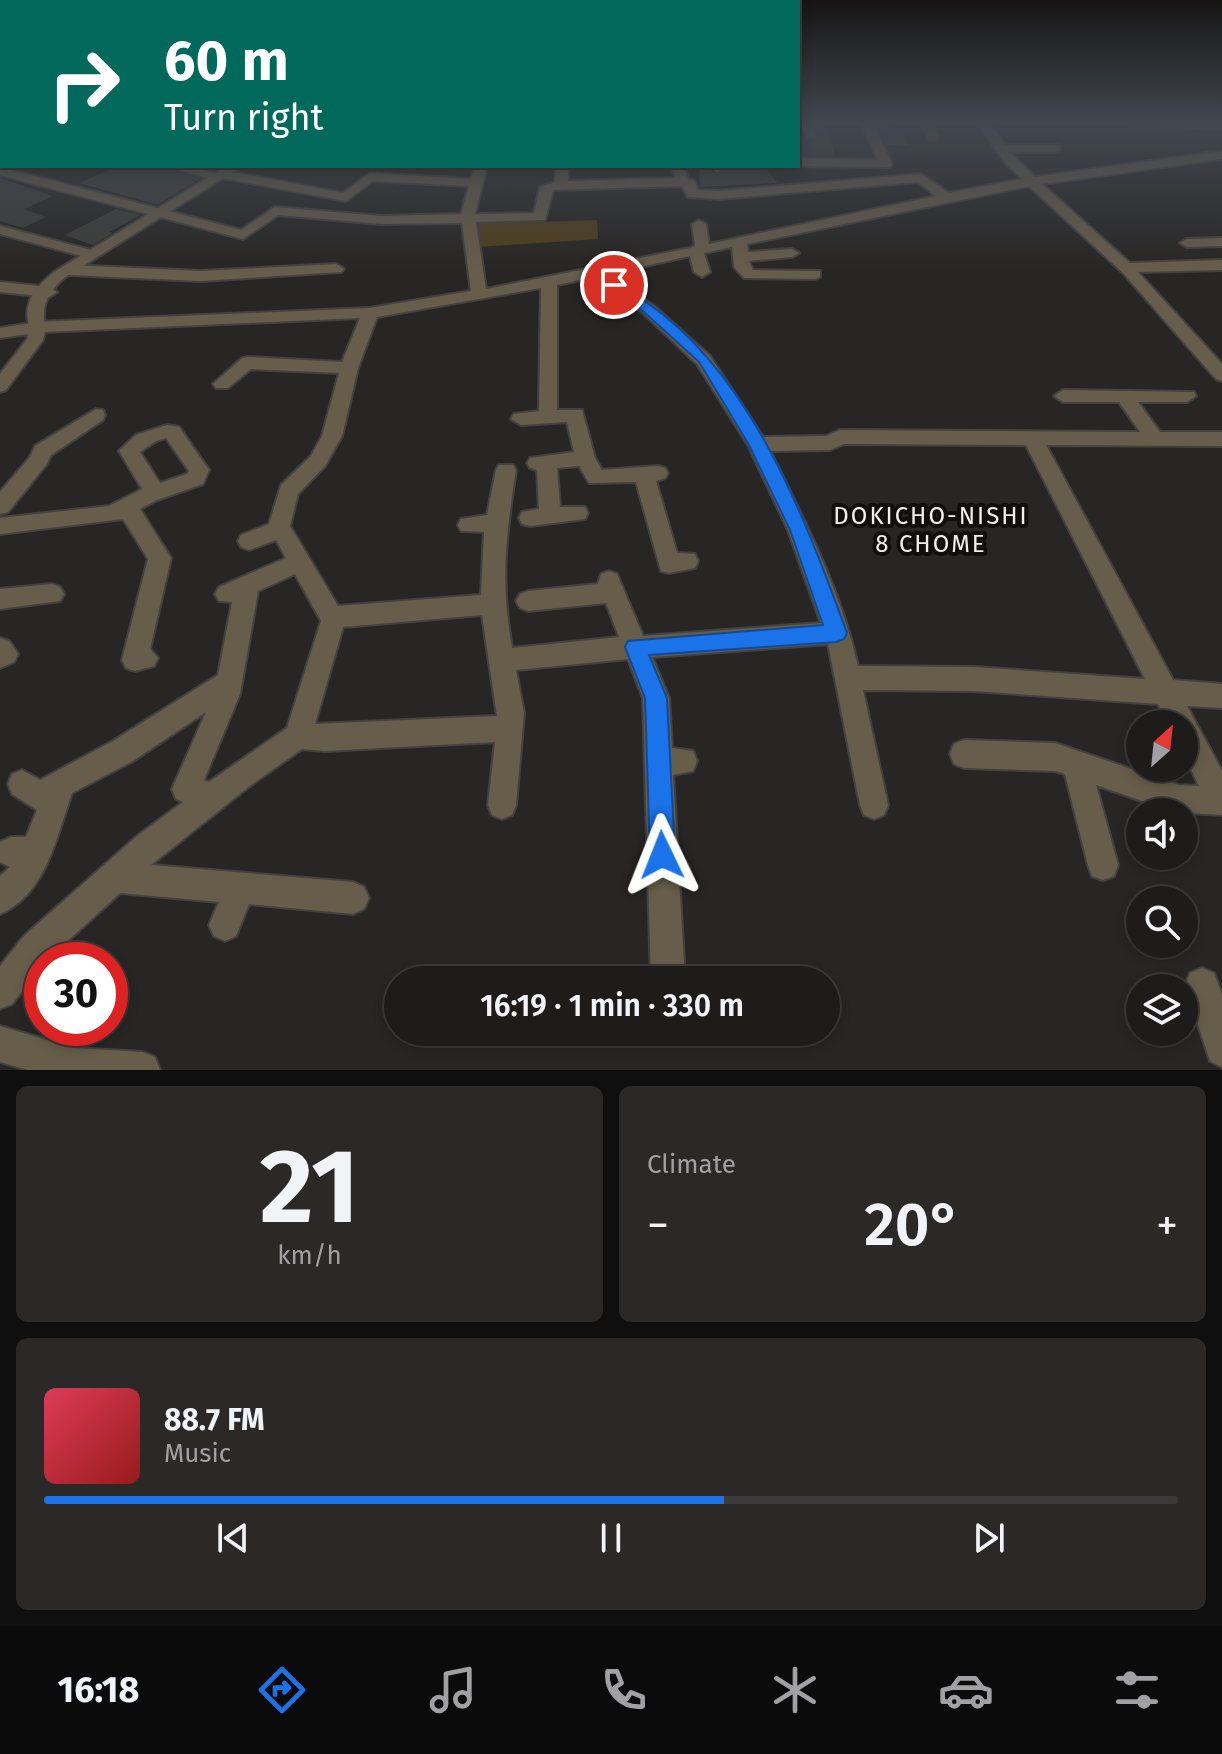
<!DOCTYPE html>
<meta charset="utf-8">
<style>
body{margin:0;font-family:"Fira Sans",sans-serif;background:#2b2928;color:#f1f3f6;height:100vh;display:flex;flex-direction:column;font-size:30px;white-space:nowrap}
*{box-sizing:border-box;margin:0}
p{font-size:26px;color:#a1a1a3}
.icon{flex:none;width:44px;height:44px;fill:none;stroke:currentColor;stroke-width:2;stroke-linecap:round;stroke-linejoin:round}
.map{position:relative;height:1070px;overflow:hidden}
.drawer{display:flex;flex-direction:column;gap:16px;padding:16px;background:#100f0f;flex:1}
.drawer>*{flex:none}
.hud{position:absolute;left:0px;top:0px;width:800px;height:168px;box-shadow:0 4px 12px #0003,0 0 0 2px #3c3a3a;background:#00695c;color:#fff;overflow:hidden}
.needle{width:52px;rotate:27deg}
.buttons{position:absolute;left:1126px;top:710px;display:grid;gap:16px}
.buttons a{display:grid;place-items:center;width:72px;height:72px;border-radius:50%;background:#1e1c1b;box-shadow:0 4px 12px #0003,0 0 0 2px #3c3a3a;font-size:40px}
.speed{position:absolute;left:24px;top:942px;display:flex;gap:16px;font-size:40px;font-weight:700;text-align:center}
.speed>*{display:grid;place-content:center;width:104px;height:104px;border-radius:50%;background:#1e1c1b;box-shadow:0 4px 12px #0003,0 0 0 2px #3c3a3a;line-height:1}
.speed .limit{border:12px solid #d22;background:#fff;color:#111}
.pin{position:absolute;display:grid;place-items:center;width:68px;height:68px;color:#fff;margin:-34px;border:4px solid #fff;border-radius:50%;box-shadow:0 2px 8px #0007}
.me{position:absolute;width:88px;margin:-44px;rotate:358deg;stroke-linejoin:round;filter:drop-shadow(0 0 6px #0008)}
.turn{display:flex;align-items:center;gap:28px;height:168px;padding:0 32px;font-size:36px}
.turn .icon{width:104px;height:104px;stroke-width:2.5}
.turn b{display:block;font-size:56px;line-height:68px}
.big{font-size:60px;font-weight:600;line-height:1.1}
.drawer .widget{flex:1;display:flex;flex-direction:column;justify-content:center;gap:12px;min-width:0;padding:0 28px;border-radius:12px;background:#2b2928}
.drawer .dial{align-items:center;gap:0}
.dial b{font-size:104px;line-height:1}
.song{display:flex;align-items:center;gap:24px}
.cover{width:96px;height:96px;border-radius:12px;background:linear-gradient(135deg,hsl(350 70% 55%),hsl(0 70% 35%))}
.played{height:8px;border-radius:4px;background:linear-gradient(90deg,#1a73e8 60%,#3c3a3a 60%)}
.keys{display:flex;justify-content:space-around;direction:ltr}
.heat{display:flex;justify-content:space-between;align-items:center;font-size:44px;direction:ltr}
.drawer .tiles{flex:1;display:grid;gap:16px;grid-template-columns:1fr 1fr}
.widget:last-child{grid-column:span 2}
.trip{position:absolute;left:384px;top:966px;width:456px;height:80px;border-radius:40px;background:#1e1c1b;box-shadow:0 4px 12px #0003,0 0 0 2px #3c3a3a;font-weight:600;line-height:80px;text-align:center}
.tabs{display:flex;height:128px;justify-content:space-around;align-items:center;background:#0c0b0b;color:#a1a1a3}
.tabs .icon{width:56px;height:56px}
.tabs .current{color:#1a73e8}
.tabs b{font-size:36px;color:#f1f3f6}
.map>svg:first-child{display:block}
.green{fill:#4f3e1a}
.building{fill:#3d3c39}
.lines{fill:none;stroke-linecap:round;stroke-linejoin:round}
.minor-casing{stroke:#444240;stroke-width:4}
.tertiary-casing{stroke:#444240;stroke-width:4}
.minor{fill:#675d4b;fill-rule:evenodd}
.tertiary{fill:#675d4b;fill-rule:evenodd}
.route{fill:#1a73e8;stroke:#114b97;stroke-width:2}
.labels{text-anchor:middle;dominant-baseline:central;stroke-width:8;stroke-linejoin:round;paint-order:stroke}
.neighbourhood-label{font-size:24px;letter-spacing:2px;fill:#f1f0ee;stroke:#100f0e}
</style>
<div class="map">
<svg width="1222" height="1070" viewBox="0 0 1222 1070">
<rect width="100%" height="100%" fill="#282624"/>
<polygon class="green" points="537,219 538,222 597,220 598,239 478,247 475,222"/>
<g class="building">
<polygon points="815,122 826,122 835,156 798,155 798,125 804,139 815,141 818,137"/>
<polygon points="879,126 901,127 908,146 886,145"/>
<polygon points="117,166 163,166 200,179 157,205 80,183"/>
<polygon points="699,166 708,166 717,175 726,166 766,168 777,183 700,187"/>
<polygon points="0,178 53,196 24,209 46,217 23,228 0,221"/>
<polygon points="116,209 141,215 109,232 112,233 93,245 65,235"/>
</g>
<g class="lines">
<g class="minor-casing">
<g id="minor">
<polygon points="800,122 812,122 815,138 807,138"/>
<polygon points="860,122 872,122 892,164 890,167 798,166 798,158 878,160"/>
<polygon points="919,122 931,122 939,137 937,139 929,139"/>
<path d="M977,122H989L1005,145H1060V151L1056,152H1010L1035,177L1222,151V159L1042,184L1130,263L1222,260V270L1138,272L1222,364V381L1216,379L1122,272L1029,186L747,244L748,252L792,249L799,253L792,257L749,261L753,270L820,271V277L815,279L744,278L734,267L732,247L704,253L710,272L702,277L694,272L690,256L609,274L655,307L710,356L763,437L826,436L840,430L1140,432L1119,402H1063L1054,396L1063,390L1194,392L1196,396L1187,402H1138L1160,432H1222V446L1046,445L1173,680L1222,684V708L1187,706L1222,771V815L1174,812L1096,785L1118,865L1114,876L1103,880L1092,876L1088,865L1065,774L1055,771L964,768L954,764L950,754L954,744L964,740L1055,743L1178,785L1199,786L1184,755V724H1168L1158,704L974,691L863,690L888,805L884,815L874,819L864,815L860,805L828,644L652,657L669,698L672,748L693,751L697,761L693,771L673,775L685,980H651L643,698L628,659L516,670L524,713L516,805L512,815L502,819L492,815L488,805L495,742L325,751L302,749L251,785L151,865L353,882L364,887L369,898L364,909L353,914L249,904L236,936L225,941L214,936L209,925L219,902L120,893L47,960H42V966L12,1004L0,1009V966L24,936L137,836L183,802L176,799L172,789L206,712L133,761L72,793C57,835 46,895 0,914V876L10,867L0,862V842L11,837H26L37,810L12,794L8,784L12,774L22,770L40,780L113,741L218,675L232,602L219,601L215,594L219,587L286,558L276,540L249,550L241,547L238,541L241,535L269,524L281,485L311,456L322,436L339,373L251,369L228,388H216L213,384L241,359L247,357L342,362L360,318L45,332L43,340L6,390L0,392V374L27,339L28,334L0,338V328L37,322L370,308L471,291L462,223L381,224L278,215L243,239L0,175V167L241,230L275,207L381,216L461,214L469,186L373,181L346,201L223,178L217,181L166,166H187L216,173L222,170L343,193L370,173L471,179L475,166H487L475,214L534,213L540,187L555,182L556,166H568V181L675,178L672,166H684L688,179L694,180L698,190L719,191L921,174L949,193L1022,179L1005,163ZM918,182L936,196L709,244L706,224L699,220L692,224L695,246L690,248L486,289L476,222L545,220L553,190L682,186L688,197L719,199ZM594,277L643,313L697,364L748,445L788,530L821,623L643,636L617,574L609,571L601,574L598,584L528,591L520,594L516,601L520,608L528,611L606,603L619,637L512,648C500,582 506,534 516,470L513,465H499L496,470L487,515L461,519L458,525L461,531L484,532L481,595L338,606L290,526L298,494L325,466L342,436L358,368L377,317L541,288L539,411L514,414L511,419L521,425L567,422L574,452L530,458L527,463L530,468L537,470L539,509L522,512L519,518L522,524L530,526L585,519L588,513L585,507H560L557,468L579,466L589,483L636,482L661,571L669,573L695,568L698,561L695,554L677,553L656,481L665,478L668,473L665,468L658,466L602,470L595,458L582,410H557V285ZM844,444L1026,445L1145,679L974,667L858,666C841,591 804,519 770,451L830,450ZM295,574L321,621L287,728L209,782L204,780L240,694L258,591ZM482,615L497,716L315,724L343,627Z"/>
<polygon points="1120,122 1222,122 1222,128 1126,125"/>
<polygon points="2,144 2,152 0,153 0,145"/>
<polygon points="711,166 723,166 723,168 717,172"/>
<polygon points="0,226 98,252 100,255 93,259 0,234"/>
<polygon points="1222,238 1222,246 1187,247 1180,243 1187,239"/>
<polygon points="336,264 344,269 341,272 201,281 69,275 61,270 69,265 201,271"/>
<polygon points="0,282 49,287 57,292 49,297 0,292"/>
<polygon points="96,409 103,410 105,415 103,420 51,455 46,465 8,512 0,514 0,492 30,457 35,446"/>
<path d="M167,425L179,427L209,470L203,484L157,500L140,509L171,558L150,649L158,658L154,666L135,671L126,668L122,660L148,559L123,519L0,534V518L109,506L142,489L119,451L136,435ZM166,438L189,471L187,474L160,483L140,452L156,441Z"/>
<polygon points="52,584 60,587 64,594 60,601 0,609 0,589"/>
<polygon points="0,638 9,641 18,654 14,662 0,668"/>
<polygon points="1202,968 1214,973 1222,995 1222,1067 1210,1061 1185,985 1190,973"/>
<polygon points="0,1026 74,1048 142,1052 155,1057 160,1070 28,1070 0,1062"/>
</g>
</g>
<g class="tertiary-casing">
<path id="tertiary" d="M227,166H242L64,278C48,293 41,304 45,327L37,332L31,331C20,306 35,287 54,272Z"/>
</g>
<use href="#minor" class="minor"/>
<use href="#tertiary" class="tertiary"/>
</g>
<linearGradient id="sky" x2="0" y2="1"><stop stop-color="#161514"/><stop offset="0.45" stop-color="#424750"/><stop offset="1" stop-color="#424750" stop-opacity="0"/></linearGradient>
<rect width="1222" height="272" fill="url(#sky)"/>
<path class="route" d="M609,282C622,281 635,294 646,302C752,375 804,516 847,633L844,639L836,642L649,655L667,698L675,855L671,864L662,868L654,864L650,855L645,698L625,647L628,641L823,625L790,530L749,445L699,362L644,312L609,288Z"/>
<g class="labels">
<g class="neighbourhood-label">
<text x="931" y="516">DOKICHO-NISHI<tspan x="931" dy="28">8 CHOME</tspan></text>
</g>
</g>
</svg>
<div class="buttons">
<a><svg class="needle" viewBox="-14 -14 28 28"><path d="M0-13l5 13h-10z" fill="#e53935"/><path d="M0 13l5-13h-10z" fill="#a1a1a3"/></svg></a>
<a><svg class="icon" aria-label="sound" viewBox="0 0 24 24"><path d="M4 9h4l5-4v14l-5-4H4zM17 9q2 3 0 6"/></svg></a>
<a><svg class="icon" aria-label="search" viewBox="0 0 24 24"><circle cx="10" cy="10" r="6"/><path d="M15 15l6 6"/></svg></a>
<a><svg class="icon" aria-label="layers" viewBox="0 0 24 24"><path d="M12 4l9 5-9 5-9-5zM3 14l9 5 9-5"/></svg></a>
</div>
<div class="speed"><div class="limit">30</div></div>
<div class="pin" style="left:614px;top:285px;background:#d93025"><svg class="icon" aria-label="arrive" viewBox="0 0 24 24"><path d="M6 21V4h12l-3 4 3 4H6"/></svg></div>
<svg class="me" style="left:662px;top:855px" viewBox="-20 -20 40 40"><path d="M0-17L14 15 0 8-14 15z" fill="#1a73e8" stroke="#fff" stroke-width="4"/></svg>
<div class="trip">16:19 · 1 min · 330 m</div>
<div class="hud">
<div class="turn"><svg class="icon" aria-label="right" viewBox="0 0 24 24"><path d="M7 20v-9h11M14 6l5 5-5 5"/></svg><div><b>60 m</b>Turn right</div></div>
</div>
</div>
<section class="drawer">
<div class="tiles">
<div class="widget dial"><b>21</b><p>km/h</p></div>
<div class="widget"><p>Climate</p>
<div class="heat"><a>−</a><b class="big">20°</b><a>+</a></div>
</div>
<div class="widget">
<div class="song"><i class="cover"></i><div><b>88.7 FM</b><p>Music</p></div></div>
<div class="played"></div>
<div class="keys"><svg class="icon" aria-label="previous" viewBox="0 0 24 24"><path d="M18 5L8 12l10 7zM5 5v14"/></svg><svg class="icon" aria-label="pause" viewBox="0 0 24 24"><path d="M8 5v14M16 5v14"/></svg><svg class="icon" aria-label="next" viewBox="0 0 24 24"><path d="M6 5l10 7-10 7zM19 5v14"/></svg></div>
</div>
</div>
</section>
<nav class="tabs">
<b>16:18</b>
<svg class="icon current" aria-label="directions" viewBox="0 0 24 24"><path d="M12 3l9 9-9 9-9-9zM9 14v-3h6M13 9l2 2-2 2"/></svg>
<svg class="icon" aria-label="music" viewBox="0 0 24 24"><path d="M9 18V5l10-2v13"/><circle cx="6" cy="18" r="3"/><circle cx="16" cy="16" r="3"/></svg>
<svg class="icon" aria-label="phone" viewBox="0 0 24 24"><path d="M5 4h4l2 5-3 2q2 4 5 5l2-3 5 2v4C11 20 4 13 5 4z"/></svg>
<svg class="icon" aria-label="climate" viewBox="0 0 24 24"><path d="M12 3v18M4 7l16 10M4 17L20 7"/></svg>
<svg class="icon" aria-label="car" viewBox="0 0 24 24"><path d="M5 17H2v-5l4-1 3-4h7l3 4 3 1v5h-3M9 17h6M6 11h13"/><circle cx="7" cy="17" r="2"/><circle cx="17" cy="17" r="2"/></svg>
<svg class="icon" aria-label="filters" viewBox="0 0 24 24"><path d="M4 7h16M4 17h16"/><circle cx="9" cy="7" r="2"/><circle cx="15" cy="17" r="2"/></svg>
</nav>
